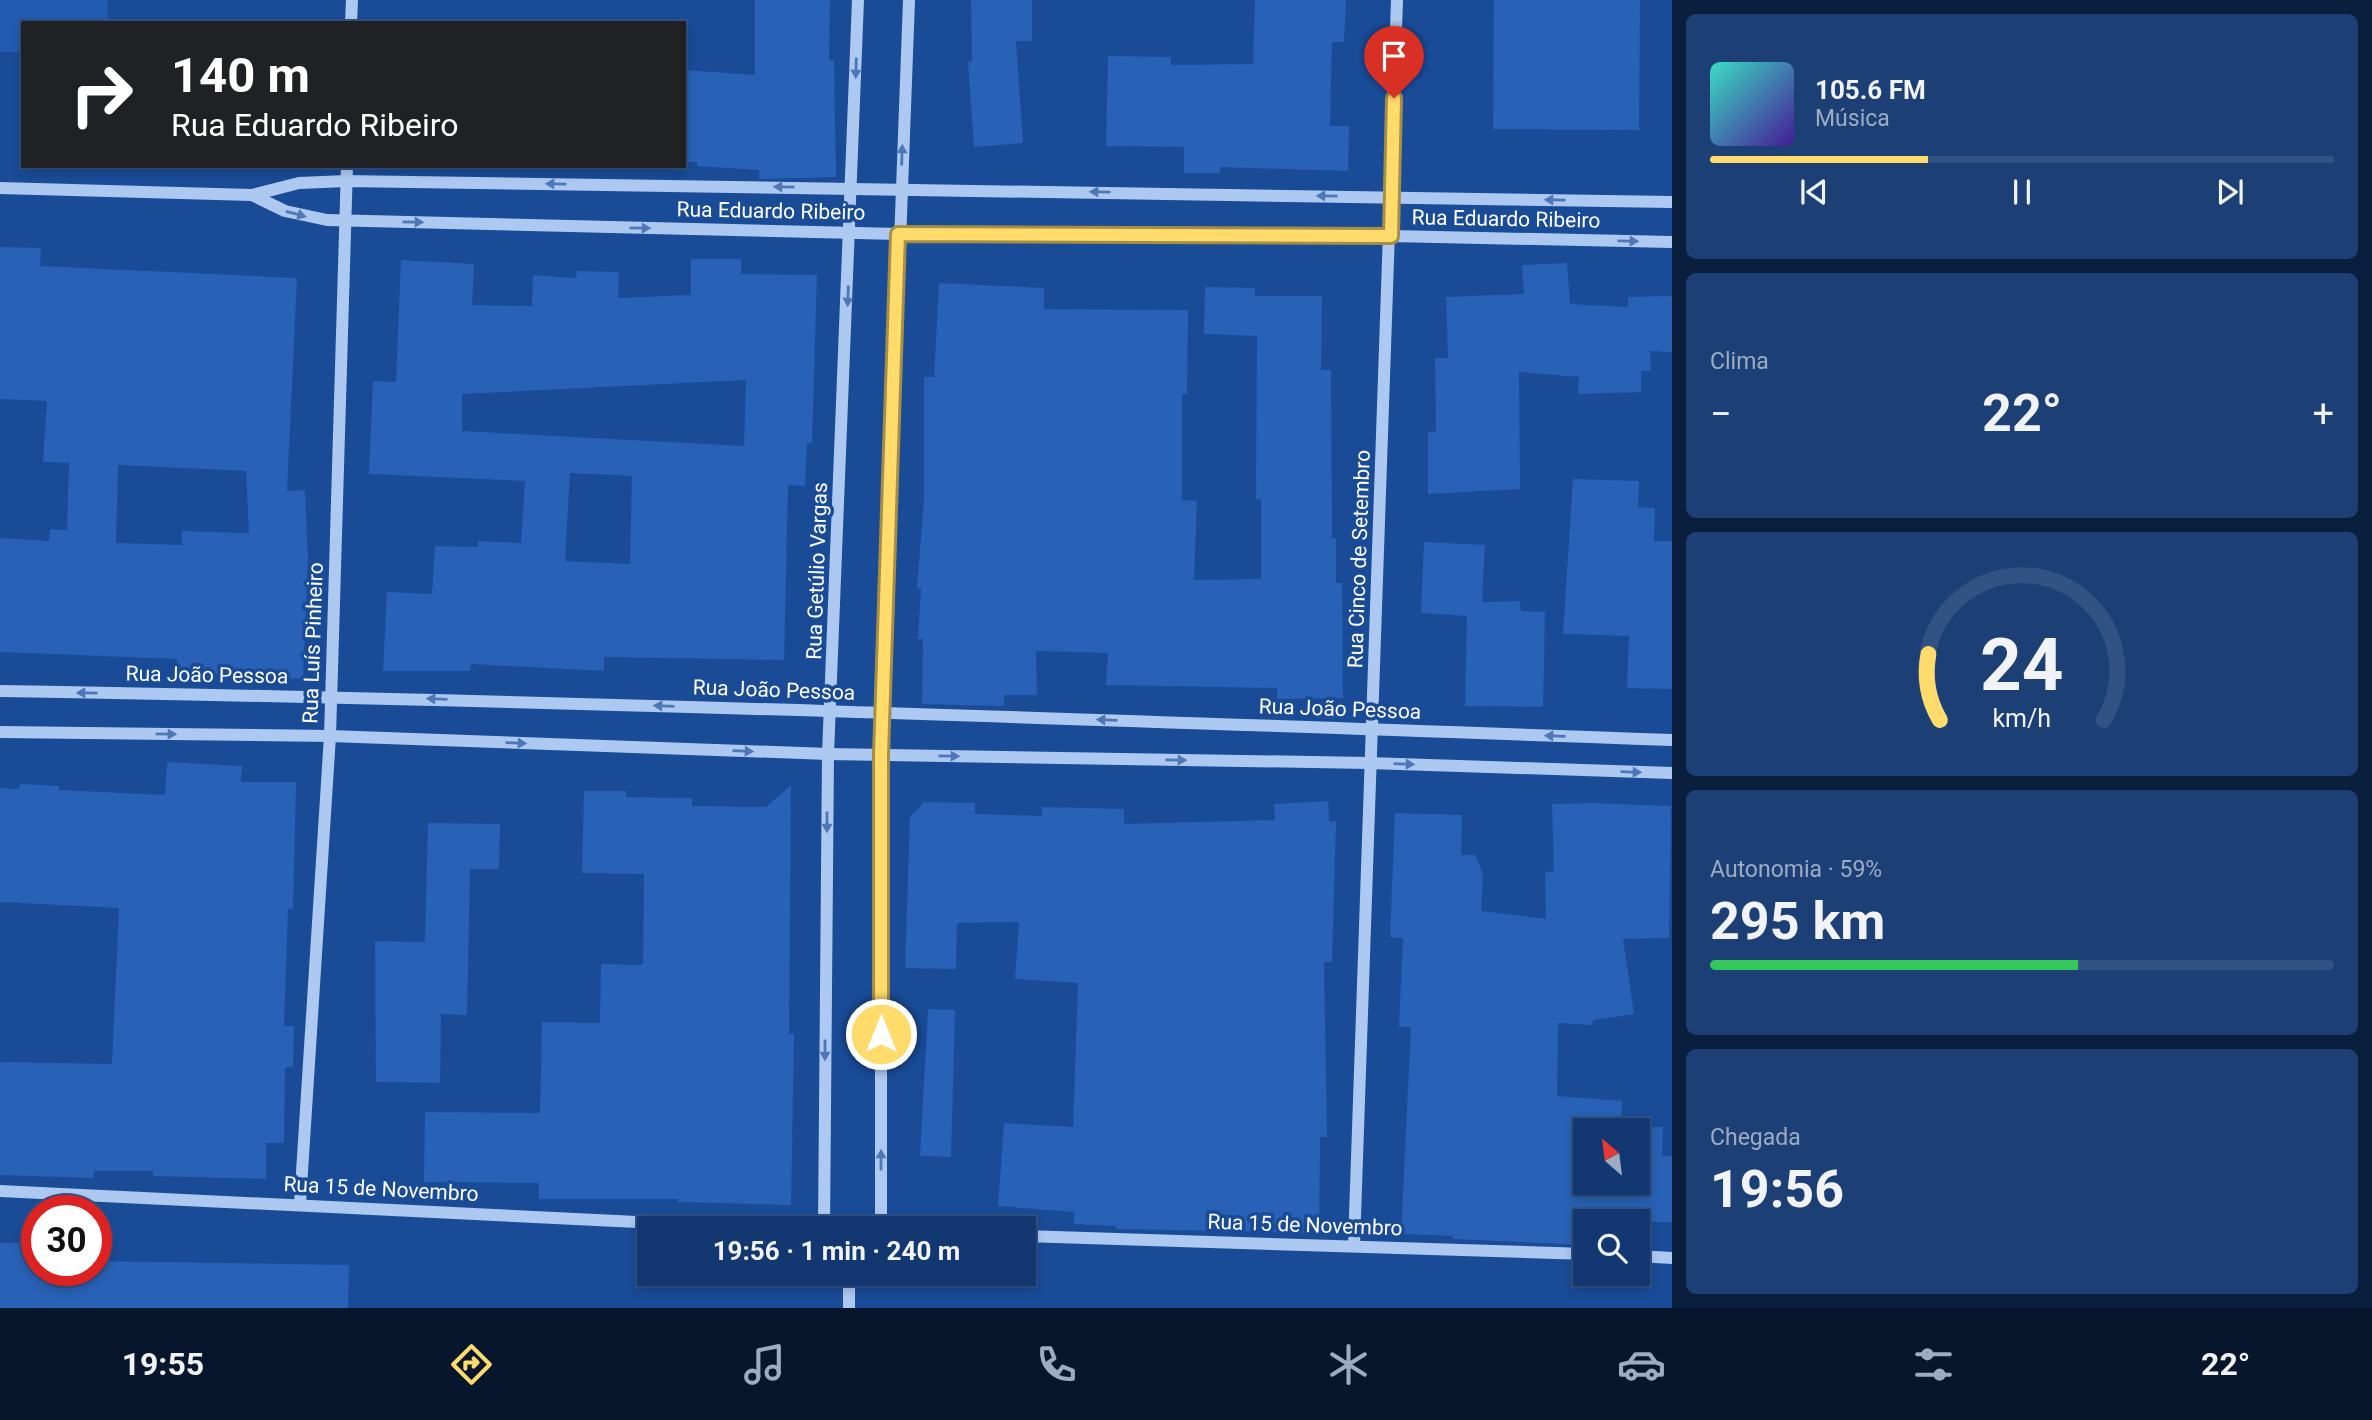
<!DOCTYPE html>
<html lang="pt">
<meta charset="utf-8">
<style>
body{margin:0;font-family:Roboto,sans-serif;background:#1c3f76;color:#f1f3f6;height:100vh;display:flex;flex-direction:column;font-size:26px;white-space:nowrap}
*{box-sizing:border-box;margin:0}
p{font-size:23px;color:#9dacc3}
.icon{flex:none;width:38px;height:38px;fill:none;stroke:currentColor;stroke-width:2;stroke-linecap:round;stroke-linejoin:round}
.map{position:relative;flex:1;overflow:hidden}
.sheet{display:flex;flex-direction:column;gap:14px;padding:14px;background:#0a1f3e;width:700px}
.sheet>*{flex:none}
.banner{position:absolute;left:21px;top:21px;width:665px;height:147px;border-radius:0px;box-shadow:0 4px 10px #0003,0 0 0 2px #325284;background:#202124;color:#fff;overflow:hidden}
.needle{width:46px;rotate:332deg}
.tools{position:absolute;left:1573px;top:1118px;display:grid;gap:14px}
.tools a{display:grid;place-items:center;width:77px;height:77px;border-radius:0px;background:#133871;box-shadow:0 4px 10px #0003,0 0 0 2px #325284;font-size:35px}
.speed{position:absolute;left:21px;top:1195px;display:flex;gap:14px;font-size:35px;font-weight:700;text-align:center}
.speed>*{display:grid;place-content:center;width:91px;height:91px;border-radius:50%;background:#133871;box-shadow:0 4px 10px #0003,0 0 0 2px #325284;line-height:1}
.speed .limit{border:10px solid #d22;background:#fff;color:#111}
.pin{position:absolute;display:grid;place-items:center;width:60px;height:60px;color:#fff;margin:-72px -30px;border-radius:50% 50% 50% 0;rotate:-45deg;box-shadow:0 0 7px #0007}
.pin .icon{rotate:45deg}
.me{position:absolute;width:77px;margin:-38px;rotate:0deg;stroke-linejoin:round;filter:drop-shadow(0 0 5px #0008)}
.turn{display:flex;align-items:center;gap:24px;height:147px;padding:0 35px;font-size:32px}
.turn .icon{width:91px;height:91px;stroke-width:2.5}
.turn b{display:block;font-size:49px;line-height:60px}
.big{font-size:52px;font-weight:700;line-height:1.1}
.sheet .widget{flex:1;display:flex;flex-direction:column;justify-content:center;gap:10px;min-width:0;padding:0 24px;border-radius:10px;background:#1c3f76}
.sheet .dial{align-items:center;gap:0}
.dial svg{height:182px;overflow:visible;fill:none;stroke:#325284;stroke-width:7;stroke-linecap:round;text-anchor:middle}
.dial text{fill:#f1f3f6;stroke:none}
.song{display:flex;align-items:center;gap:21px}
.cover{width:84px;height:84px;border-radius:10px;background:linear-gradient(135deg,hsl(170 70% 55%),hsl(260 70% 35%))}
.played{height:7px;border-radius:4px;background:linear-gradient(90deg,#ffdb6c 35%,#325284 35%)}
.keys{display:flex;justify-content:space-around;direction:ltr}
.heat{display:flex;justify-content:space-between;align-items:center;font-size:38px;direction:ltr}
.charge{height:10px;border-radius:5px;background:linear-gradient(90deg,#34c759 59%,#325284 0)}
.trip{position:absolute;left:637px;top:1216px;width:399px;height:70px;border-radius:0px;background:#133871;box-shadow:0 4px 10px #0003,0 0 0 2px #325284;font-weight:700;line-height:70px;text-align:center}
.tab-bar{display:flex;height:112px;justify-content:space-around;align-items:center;background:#08162d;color:#9dacc3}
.tab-bar .icon{width:49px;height:49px}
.tab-bar .selected{color:#ffdb6c}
.tab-bar b{font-size:32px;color:#f1f3f6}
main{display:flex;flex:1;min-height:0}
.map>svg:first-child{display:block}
.green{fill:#225cb1}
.building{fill:#2861b5;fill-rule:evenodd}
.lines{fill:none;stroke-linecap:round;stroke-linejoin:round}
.minor{stroke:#adc9f1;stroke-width:12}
.oneway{fill:#4d77b6}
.route-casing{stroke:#a68e46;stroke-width:18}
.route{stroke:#ffdb6c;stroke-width:12}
.labels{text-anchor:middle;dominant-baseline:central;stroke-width:7;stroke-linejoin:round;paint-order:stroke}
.street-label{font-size:21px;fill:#fff;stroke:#194b97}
</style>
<main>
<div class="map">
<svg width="1672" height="1308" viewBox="0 0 1672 1308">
<rect width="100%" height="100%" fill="#194b97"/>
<polygon class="green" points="0,0 108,0 107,23 23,23 23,52 0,52"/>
<g class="building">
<polygon points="755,0 830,0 829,60 834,60 836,177 759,179 759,170 697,166 697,162 684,162 684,70 755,75"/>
<polygon points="971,0 1032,0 1032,41 1016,41 1023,143 974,147 968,62 972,61"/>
<polygon points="1255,0 1346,0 1344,42 1332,42 1330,126 1349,126 1348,171 1220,167 1220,173 1184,173 1184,147 1106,146 1108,56 1171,57 1171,65 1253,64"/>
<polygon points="1494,0 1640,0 1639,130 1493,129"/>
<path d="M0,247L41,248L40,266L297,278L287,491L305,490L308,559L303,679L176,674L177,659L0,652V538L49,541L50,529L67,530L69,463L43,462L47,401L0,399ZM118,465L246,471L249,533L182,531V545L116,543Z"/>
<path d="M691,259H741V274L817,275L812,443H807L805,486L788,485L784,660L604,657V671L471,664L470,671H383L387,592L432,594L435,546L478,547V541L521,543L525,481L369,474L373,381L396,382L401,260L474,264L472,305L532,306L533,275L576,278L577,271L619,272L618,298L691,295ZM746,380L744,446L462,431V394ZM570,473L632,476L630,564L565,561Z"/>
<polygon points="1567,263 1570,304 1628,307 1628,297 1672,296 1672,352 1650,351 1651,371 1641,371 1641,392 1578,394 1579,377 1519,372 1520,489 1428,494 1428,432 1436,432 1435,358 1448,358 1446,297 1524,294 1522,265"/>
<polygon points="939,283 1044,288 1044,309 1188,310 1187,394 1182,394 1182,500 1197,501 1194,580 1261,579 1261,499 1256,499 1257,336 1204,334 1205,287 1255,288 1255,296 1322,296 1321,370 1331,370 1332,538 1336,538 1336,583 1342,583 1343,698 1277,699 1277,688 1106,685 1108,653 1036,651 1037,695 1004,695 1004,706 922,704 923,639 918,639 921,588 917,588 924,500 924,377 934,377"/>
<polygon points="1573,479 1639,481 1638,507 1655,508 1654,541 1672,541 1672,689 1627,688 1629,636 1563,634"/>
<polygon points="1424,542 1485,545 1482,602 1520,601 1521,611 1545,612 1543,707 1465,706 1467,616 1421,613"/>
<polygon points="167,762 242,766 241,782 296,782 293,909 288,909 284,1026 294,1026 293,1067 285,1067 284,1143 266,1143 266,1179 153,1176 153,1171 94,1171 94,1178 0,1175 0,1062 112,1064 119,908 0,902 0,788 19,789 20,784 59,786 59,790 165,795"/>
<polygon points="791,785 789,1034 794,1034 791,1205 678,1202 678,1199 539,1199 539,1183 424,1182 425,1112 540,1113 542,1022 600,1023 601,964 643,965 644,874 582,873 584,791 626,791 626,797 692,798 692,806 766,807"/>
<polygon points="1328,801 1329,821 1336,821 1332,962 1324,962 1327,1137 1320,1137 1319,1233 1116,1229 1117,1226 1074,1224 1074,1212 998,1206 1004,1123 1073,1127 1078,983 1015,979 1019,922 957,923 956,969 905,968 910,817 924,802 975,803 975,814 1042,816 1042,807 1124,809 1124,824 1275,820 1274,804"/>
<path d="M1594,803L1671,806L1669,938L1623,939L1634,1014L1593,1020L1592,1025L1558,1023L1557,1096L1622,1101L1621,1126L1663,1127L1662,1156H1672V1222H1585V1245L1453,1239V1236L1401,1234L1411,1027H1399L1403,938L1390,937L1395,813L1462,815L1461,855H1475L1483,874L1481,911L1546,919L1545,872L1554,871L1552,804ZM1586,1130H1638V1183H1586Z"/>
<polygon points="428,823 500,824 499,869 470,869 467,1015 441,1014 440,1083 376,1082 375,941 425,942"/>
<polygon points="928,1009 955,1010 951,1157 920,1156"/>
<polygon points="0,1243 37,1243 37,1270 96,1270 96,1261 349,1265 348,1308 0,1308"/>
</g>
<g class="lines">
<g class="minor">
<polyline points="351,23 352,0"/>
<polyline points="0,188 252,195 299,183 346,181 1672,202"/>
<polyline points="252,195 285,211 327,220 898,234 1391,236 1672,242"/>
<path d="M0,691C558,700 1115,720 1672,740"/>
<polyline points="0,732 330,736 828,754 1369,763 1672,773"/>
<polyline points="0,1191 761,1228"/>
<polyline points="300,1203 330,736 347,166"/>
<polyline points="824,1228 828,754 858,0"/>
<polyline points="881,1228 881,755 909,0"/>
<polyline points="1024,1236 1586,1254"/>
<polyline points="1354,1245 1397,0"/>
<polyline points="1638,1256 1672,1258"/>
<polyline points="849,1308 849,1274"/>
</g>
</g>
<defs><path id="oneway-solid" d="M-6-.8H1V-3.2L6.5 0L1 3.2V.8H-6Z" transform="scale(1.75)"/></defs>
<g class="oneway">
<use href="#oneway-solid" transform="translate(856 68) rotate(92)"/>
<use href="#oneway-solid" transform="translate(902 155) rotate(-88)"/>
<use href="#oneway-solid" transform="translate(556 184) rotate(-179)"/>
<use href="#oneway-solid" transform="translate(784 187) rotate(-179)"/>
<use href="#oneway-solid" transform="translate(1100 192) rotate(-179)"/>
<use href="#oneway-solid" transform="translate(1327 196) rotate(-179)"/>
<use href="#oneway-solid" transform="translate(1555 200) rotate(-179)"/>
<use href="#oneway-solid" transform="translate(296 214) rotate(15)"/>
<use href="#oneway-solid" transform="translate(413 222) rotate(1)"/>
<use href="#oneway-solid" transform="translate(640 228) rotate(1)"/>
<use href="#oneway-solid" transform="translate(1628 241) rotate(1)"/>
<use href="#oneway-solid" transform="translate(848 296) rotate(92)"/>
<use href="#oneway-solid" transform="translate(87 693) rotate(-179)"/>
<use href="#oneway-solid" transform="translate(437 699) rotate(-178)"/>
<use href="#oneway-solid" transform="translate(664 706) rotate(-178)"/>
<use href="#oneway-solid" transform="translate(1107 720) rotate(-178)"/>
<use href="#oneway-solid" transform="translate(166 734) rotate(1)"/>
<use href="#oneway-solid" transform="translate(1555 736) rotate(-178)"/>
<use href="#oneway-solid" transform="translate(516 743) rotate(2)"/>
<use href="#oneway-solid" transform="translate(743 751) rotate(2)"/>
<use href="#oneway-solid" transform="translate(949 756) rotate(1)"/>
<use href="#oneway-solid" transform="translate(1176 760) rotate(1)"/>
<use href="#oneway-solid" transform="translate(1404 764) rotate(2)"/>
<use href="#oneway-solid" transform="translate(1631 772) rotate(2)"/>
<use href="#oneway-solid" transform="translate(827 822) rotate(90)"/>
<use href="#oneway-solid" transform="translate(825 1050) rotate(90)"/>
<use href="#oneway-solid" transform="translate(881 1160) rotate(-90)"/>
</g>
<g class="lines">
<g class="route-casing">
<polyline id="route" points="881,1034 881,755 898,234 1391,236 1394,98"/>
</g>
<use href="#route" class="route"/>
</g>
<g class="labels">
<g class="street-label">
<text transform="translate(771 211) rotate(1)">Rua Eduardo Ribeiro</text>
<text transform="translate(1506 219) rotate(1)">Rua Eduardo Ribeiro</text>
<text transform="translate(1359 559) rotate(-88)">Rua Cinco de Setembro</text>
<text transform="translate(817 571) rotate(-88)">Rua Getúlio Vargas</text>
<text transform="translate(313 643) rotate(-88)">Rua Luís Pinheiro</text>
<text transform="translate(207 675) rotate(1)">Rua João Pessoa</text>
<text transform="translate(774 690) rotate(2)">Rua João Pessoa</text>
<text transform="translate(1340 709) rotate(2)">Rua João Pessoa</text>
<text transform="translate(381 1189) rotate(3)">Rua 15 de Novembro</text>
<text transform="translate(1305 1225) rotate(2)">Rua 15 de Novembro</text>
</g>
</g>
</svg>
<div class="tools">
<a><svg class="needle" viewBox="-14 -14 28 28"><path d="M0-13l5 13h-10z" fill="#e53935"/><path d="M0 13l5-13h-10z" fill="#9dacc3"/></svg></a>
<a><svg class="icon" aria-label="search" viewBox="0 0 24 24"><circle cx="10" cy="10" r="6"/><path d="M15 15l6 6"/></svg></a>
</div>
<div class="speed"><div class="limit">30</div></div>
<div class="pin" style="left:1394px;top:98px;background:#d93025"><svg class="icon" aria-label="arrive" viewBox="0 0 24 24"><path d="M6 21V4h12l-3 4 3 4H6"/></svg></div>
<svg class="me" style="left:881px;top:1034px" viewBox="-20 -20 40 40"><circle r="17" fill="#ffdb6c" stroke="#fff" stroke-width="3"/><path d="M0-11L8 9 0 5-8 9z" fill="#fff"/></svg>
<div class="trip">19:56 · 1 min · 240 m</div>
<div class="banner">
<div class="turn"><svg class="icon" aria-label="right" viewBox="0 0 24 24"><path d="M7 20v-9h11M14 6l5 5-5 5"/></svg><div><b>140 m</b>Rua Eduardo Ribeiro</div></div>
</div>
</div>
<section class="sheet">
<div class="widget">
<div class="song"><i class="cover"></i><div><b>105.6 FM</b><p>Música</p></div></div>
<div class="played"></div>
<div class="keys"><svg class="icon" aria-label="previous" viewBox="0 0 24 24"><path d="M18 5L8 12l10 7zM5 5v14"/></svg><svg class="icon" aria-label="pause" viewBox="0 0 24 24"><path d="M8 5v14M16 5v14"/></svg><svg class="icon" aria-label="next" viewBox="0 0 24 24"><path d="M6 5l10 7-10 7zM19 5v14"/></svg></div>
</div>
<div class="widget"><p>Clima</p>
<div class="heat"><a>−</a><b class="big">22°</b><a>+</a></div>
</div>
<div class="widget dial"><svg viewBox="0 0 100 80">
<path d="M14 69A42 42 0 1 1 86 69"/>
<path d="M14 69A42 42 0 0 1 9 40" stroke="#ffdb6c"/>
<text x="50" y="56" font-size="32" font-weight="700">24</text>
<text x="50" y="72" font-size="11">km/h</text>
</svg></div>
<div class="widget"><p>Autonomia · 59%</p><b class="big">295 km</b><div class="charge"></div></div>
<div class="widget"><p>Chegada</p><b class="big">19:56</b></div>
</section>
</main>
<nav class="tab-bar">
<b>19:55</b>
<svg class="icon selected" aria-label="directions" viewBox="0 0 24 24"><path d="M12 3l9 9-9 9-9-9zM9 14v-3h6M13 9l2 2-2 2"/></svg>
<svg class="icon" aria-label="music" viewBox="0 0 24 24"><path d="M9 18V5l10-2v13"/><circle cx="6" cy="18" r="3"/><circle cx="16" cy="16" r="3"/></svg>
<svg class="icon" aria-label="phone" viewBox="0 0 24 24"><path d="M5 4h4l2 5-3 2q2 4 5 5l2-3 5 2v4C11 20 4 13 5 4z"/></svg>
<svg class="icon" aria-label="climate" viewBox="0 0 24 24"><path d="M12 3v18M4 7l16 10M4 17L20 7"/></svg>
<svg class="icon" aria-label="car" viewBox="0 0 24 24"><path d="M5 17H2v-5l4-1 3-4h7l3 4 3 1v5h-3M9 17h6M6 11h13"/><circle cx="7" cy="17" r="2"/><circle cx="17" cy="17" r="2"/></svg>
<svg class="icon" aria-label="filters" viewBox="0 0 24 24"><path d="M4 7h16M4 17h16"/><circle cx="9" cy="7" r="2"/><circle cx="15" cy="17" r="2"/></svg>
<b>22°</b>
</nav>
